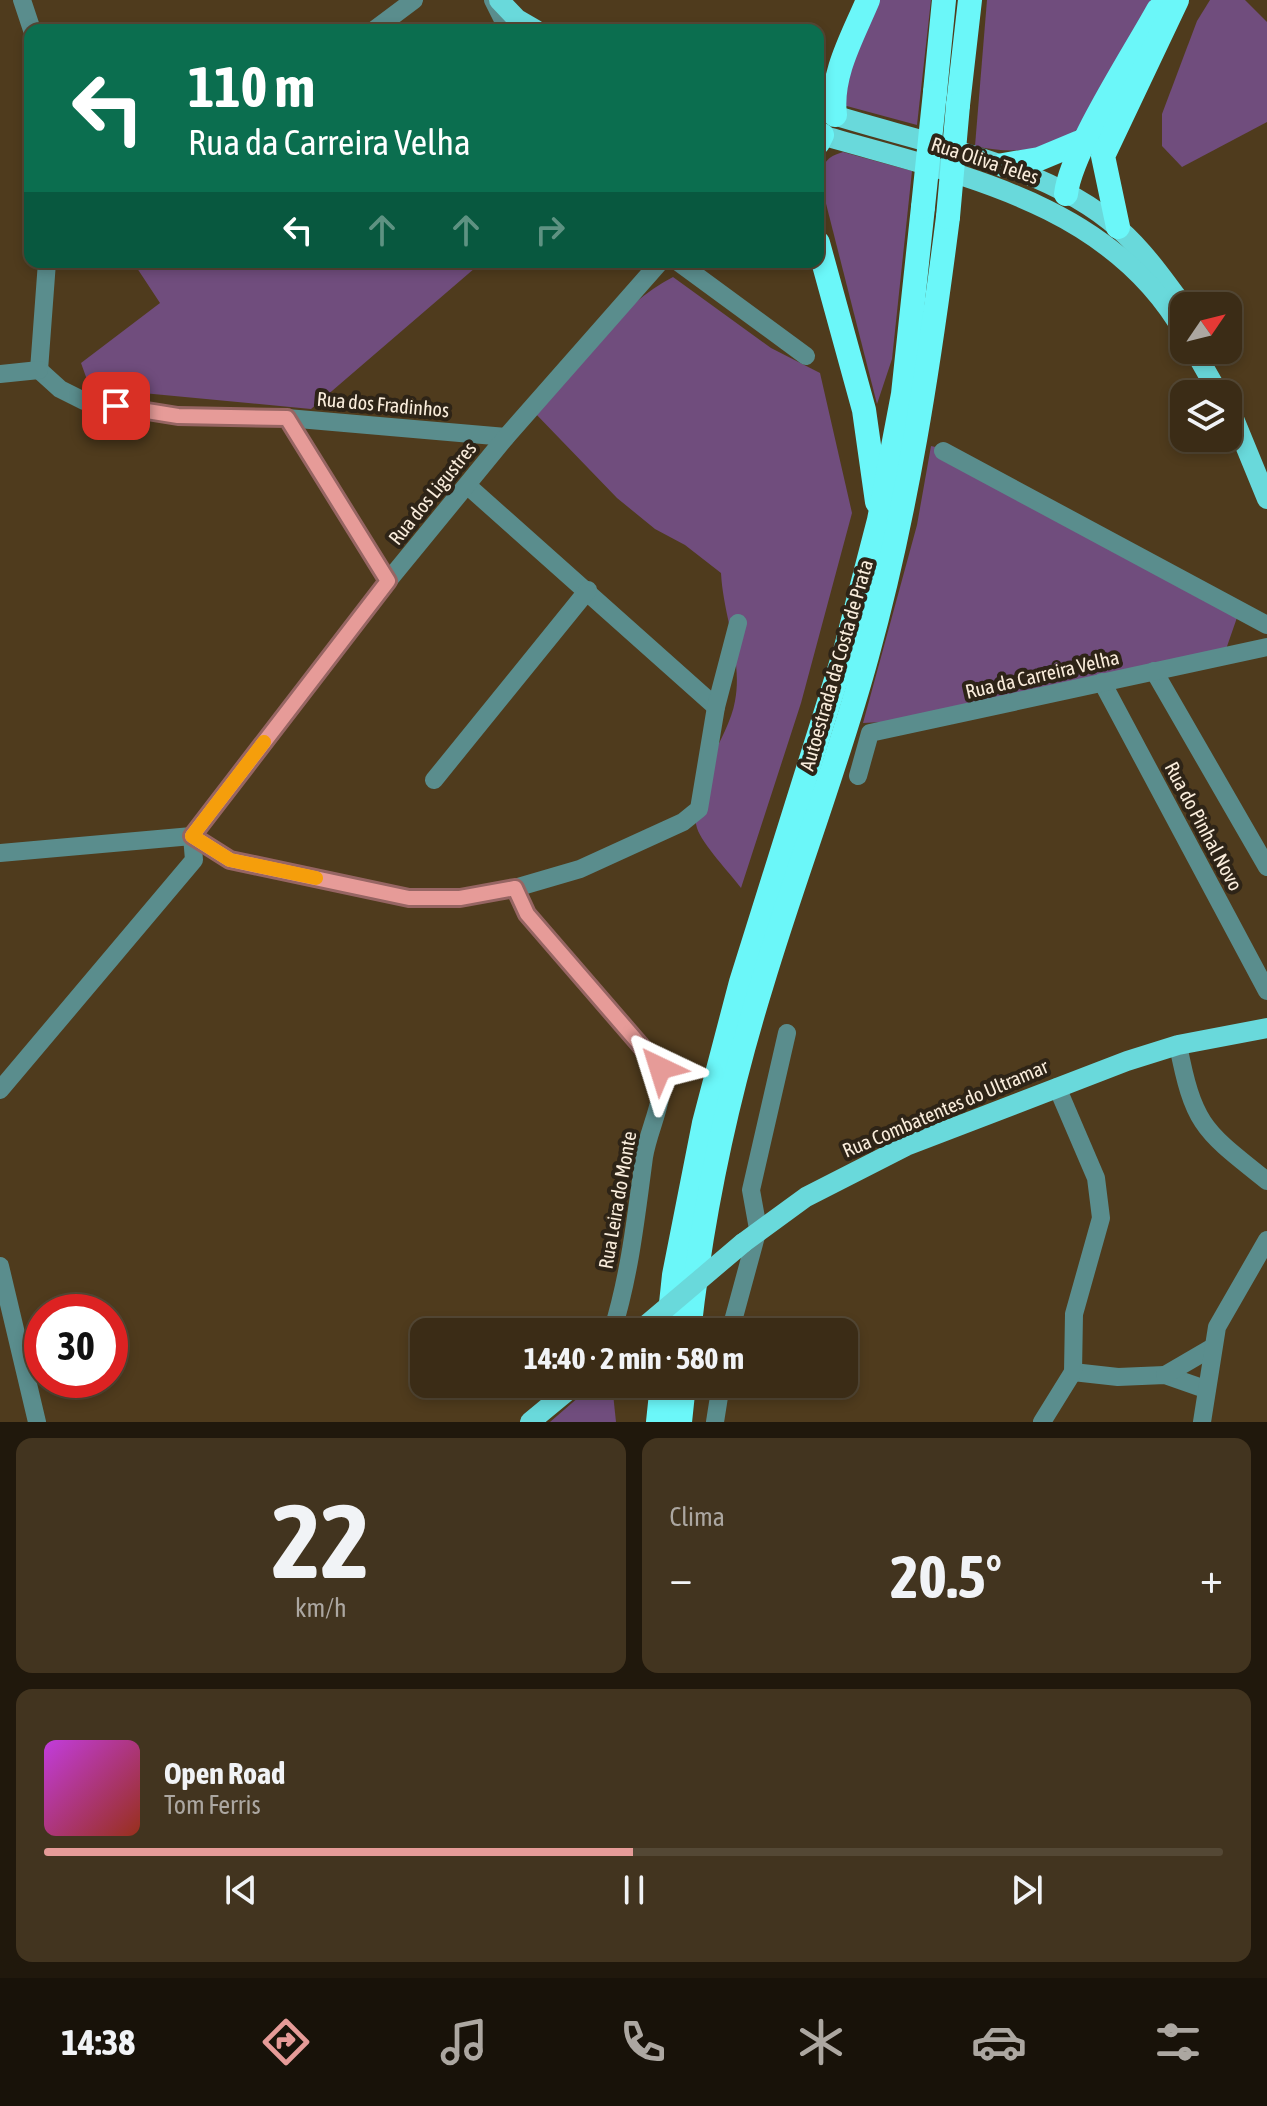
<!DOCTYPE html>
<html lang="pt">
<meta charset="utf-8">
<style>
body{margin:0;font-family:"Asap Condensed",sans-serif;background:#42341f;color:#f1f3f6;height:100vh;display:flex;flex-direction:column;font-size:30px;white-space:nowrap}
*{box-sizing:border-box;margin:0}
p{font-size:26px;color:#aca7a1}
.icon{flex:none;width:44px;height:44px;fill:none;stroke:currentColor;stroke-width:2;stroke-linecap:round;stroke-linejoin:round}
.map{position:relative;height:1422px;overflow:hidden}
.details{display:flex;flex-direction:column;gap:16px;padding:16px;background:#20180c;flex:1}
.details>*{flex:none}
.guide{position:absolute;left:24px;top:24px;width:800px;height:244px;border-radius:16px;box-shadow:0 4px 12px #0003,0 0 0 2px #544835;background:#0b6e4f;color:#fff;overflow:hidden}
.needle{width:52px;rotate:55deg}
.buttons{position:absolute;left:1170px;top:292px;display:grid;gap:16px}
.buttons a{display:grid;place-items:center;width:72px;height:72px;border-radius:16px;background:#3b2c16;box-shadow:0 4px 12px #0003,0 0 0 2px #544835;font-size:40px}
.speed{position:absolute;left:24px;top:1294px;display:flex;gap:16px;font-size:40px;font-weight:700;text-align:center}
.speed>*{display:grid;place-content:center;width:104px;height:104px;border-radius:50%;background:#3b2c16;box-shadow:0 4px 12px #0003,0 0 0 2px #544835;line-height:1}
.speed .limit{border:12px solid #d22;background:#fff;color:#111}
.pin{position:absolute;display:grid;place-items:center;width:68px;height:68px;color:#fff;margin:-34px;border-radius:16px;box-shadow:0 4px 12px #0006}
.me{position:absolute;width:88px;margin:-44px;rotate:319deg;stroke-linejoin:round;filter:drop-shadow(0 0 6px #0008)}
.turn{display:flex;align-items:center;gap:28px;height:168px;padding:0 32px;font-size:36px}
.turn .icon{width:104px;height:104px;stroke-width:2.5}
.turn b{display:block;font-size:56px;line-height:68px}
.lanes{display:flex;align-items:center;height:76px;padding:0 32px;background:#0003;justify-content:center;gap:40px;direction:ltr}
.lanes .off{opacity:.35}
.big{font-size:60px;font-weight:700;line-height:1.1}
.details .widget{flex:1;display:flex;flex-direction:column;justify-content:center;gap:12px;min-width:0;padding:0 28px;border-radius:16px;background:#42341f}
.details .dial{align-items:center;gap:0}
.dial b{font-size:104px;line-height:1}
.song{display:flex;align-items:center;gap:24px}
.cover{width:96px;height:96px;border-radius:12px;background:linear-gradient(135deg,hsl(290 70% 55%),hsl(10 70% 35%))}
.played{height:8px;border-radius:4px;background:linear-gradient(90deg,#e69b98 50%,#544835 50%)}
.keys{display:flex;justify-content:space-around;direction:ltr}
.heat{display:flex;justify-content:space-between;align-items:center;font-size:44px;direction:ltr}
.details .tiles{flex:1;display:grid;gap:16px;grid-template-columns:1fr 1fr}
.widget:last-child{grid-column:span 2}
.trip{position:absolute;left:410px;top:1318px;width:448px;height:80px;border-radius:16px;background:#3b2c16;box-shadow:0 4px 12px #0003,0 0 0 2px #544835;font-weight:700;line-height:80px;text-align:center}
.tabs{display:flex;height:128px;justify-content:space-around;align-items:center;background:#181209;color:#aca7a1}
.tabs .icon{width:56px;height:56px}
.tabs .active{color:#e69b98}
.tabs b{font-size:36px;color:#f1f3f6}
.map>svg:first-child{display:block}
.green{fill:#704d7d}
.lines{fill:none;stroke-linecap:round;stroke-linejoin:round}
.minor{stroke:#5a8d8d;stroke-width:18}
.major{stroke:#69d9db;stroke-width:20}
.highway{stroke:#6bf7f9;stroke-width:24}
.major-bridge{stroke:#69d9db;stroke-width:20}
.highway-bridge{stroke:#6bf7f9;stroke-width:24}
.route-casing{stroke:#966563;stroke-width:20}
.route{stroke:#e69b98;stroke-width:14}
.slow{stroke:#f59e0b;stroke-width:14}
.labels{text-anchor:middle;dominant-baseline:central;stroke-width:8;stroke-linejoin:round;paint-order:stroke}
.street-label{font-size:20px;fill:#faeddc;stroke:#2e2417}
</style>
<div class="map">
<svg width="1267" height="1422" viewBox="0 0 1267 1422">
<rect width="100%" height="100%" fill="#4f3b1d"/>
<g class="green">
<polygon points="875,0 931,0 917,125 843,105 842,86"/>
<path d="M987,0H1152L1085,123C1053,152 1015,155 975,146Z"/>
<polygon points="1210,0 1245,0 1267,22 1267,122 1182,167 1162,146 1162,114 1197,21"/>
<path d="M843,152L912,171L892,359L877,404L820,180C823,163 826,157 843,152Z"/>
<polygon points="133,262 469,262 475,268 311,409 90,388 81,363 160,303"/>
<path d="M673,277L771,348L820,373L852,513L801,703L741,888C730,873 702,844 697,828C685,787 729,739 735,701C743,659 723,615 721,573L685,545L655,529L617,498L533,411C573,368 620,304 673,277Z"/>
<polygon points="931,446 966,454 1240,609 1224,655 963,718 863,723 917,525"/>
<polygon points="594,1384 612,1384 616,1422 550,1422"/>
</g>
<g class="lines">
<g class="minor">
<polyline points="22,0 32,30"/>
<polyline points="493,0 508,30"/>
<polyline points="374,30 414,0"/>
<polyline points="678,262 806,356"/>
<polyline points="39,370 60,389 84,401 178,416 287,418 506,437"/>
<polyline points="39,370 47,262"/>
<polyline points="0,374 39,370"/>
<polyline points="287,418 388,581"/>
<polyline points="943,451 1267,625"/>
<polyline points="468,486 716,707"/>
<polyline points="1154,671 1267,867"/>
<polyline points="1102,682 1267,991"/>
<polyline points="858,776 870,733 1267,647"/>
<polyline points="434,780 588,590"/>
<polyline points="192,836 230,860 409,898 460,898 515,888 580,869 683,822 699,809 716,707 738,623"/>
<polyline points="0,853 192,836 388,581 506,437 660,262"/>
<path d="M515,888L527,914L660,1068C667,1099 649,1126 644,1157C636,1217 630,1274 612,1332"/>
<path d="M1178,1045C1194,1126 1203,1130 1267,1181"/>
<polyline points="0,1090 194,860 192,836"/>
<polyline points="0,1266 37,1422"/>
<polyline points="730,1332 758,1229 751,1190 787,1033"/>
<polyline points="1073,1372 1118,1377 1165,1375 1205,1389"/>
<polyline points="1165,1375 1213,1347"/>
<polyline points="715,1422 721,1384"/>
<polyline points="1042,1422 1073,1372 1074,1314 1101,1218 1096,1178 1057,1087"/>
<polyline points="1202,1422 1217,1327 1267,1240"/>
</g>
<g class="major">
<polyline points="499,0 517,19 536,30"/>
<path d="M818,110C910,141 1046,162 1119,229C1143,250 1163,278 1182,304"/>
<path d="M818,134C953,174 1108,200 1184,333"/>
<polyline points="1194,350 1219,394"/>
<polyline points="1228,404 1267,499"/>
<polyline points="743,1243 806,1197 906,1146 1127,1061 1178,1045 1267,1028"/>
<polyline points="530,1422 576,1384"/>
</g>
<g class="highway">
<polyline points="935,92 944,0"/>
<polyline points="958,105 970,0"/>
<path d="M835,115C830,75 853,36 868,0"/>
<polyline points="818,143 822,135"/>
<polyline points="1003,165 1039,159 1087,139"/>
<path d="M1066,194C1071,150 1135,52 1158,10"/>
<polyline points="1118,227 1103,156 1177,0"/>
<polyline points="818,243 864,410 877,502"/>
<polyline points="668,1332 674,1275 704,1123 741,982 845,651 879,520 903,394 923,207"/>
<path d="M689,1332C702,1214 727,1097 762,984C795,874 837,767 867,656C907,511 929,366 948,217"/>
<polyline points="658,1422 662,1384"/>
<polyline points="680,1422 684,1384"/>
</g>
<polyline class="major-bridge" points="638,1332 743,1243"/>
<g class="highway-bridge">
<polyline points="923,207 935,92"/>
<polyline points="948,217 958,105"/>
</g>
</g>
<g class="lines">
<g class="route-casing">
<polyline id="route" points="116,406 178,416 287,418 388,581 192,836 230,860 409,898 460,898 515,888 527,914 660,1068"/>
</g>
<use href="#route" class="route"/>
<polyline class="slow" points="264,742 192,836 230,860 316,878"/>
</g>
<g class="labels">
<g class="street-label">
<text transform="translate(985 160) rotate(18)">Rua Oliva Teles</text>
<text transform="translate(383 404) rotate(5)">Rua dos Fradinhos</text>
<text transform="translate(432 493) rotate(-51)">Rua dos Ligustres</text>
<text transform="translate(836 665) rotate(-74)">Autoestrada da Costa de Prata</text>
<text transform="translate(1042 674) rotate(-13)">Rua da Carreira Velha</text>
<text transform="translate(1204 826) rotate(62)">Rua do Pinhal Novo</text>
<text transform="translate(945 1108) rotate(-23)">Rua Combatentes do Ultramar</text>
<text transform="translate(617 1200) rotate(-80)">Rua Leira do Monte</text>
</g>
</g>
</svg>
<div class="buttons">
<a><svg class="needle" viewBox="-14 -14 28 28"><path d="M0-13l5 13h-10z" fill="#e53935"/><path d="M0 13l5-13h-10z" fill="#aca7a1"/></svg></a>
<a><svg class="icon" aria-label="layers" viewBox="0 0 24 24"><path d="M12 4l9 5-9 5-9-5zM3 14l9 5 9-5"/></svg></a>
</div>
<div class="speed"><div class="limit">30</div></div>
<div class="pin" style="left:116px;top:406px;background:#d93025"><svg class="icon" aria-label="arrive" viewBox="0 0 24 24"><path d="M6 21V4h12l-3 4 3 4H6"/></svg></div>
<svg class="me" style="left:660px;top:1068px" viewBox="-20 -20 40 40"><path d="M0-17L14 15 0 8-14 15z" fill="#e69b98" stroke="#fff" stroke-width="4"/></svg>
<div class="trip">14:40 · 2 min · 580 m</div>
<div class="guide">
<div class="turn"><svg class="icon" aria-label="left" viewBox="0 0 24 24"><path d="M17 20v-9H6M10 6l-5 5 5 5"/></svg><div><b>110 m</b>Rua da Carreira Velha</div></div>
<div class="lanes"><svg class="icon" aria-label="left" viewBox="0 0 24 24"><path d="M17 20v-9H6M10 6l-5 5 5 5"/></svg><svg class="icon off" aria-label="ahead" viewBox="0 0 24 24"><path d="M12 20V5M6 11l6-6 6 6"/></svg><svg class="icon off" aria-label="ahead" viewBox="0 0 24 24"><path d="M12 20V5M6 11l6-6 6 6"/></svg><svg class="icon off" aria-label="right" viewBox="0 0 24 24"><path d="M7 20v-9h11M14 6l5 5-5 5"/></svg></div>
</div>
</div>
<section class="details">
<div class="tiles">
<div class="widget dial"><b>22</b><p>km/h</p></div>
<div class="widget"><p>Clima</p>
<div class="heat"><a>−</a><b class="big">20.5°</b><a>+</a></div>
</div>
<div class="widget">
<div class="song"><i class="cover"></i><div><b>Open Road</b><p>Tom Ferris</p></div></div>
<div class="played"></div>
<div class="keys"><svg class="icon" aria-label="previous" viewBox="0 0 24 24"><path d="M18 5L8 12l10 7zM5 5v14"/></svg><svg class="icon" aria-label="pause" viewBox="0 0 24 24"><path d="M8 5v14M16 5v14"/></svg><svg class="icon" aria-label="next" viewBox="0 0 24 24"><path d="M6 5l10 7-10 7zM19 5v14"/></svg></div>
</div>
</div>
</section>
<nav class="tabs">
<b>14:38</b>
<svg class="icon active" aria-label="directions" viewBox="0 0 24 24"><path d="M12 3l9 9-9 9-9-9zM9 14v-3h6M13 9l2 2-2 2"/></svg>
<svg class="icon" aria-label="music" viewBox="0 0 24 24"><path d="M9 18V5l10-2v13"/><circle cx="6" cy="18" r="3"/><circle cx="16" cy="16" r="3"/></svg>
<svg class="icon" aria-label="phone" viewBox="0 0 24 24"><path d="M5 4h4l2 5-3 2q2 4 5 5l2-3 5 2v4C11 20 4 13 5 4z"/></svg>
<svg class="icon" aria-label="climate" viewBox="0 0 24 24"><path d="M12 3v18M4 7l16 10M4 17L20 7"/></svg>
<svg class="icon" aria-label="car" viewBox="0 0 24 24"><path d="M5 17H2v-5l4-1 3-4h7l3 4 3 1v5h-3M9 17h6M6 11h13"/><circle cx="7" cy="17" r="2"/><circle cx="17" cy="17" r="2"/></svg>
<svg class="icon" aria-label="filters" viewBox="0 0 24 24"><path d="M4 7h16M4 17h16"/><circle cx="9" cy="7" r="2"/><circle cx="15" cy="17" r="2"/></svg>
</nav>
